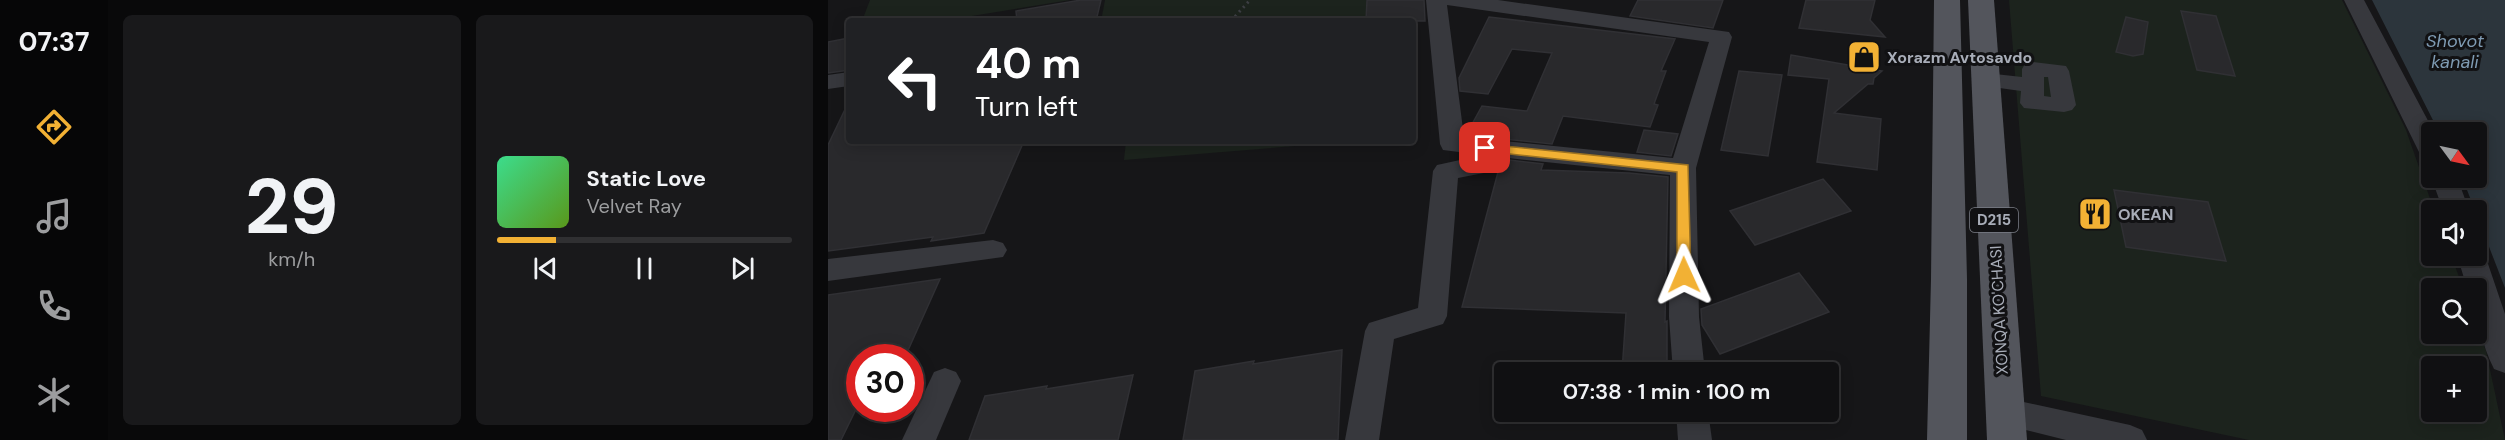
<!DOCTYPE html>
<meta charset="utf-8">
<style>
body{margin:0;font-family:"DM Sans",sans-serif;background:#19191b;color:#f1f3f6;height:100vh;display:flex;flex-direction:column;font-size:22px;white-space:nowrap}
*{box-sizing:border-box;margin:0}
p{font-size:20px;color:#9c9d9f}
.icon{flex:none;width:33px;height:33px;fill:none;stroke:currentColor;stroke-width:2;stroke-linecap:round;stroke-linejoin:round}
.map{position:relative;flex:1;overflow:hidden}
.side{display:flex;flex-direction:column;gap:15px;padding:15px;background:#09090a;width:720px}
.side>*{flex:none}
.banner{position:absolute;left:18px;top:18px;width:570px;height:126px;border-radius:6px;box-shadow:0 3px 15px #0003,0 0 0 2px #303032;background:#202124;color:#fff;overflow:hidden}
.needle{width:39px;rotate:123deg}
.buttons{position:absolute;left:1593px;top:122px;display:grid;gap:12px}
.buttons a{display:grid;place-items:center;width:66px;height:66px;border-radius:6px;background:#101012;box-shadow:0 3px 15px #0003,0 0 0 2px #303032;font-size:30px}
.speed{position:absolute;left:18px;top:344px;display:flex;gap:12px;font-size:30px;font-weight:700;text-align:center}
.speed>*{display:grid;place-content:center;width:78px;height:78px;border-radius:50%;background:#101012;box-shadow:0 3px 15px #0003,0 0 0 2px #303032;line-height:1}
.speed .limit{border:9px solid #d22;background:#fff;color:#111}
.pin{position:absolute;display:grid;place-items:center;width:51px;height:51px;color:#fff;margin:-26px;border-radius:12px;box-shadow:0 3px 9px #0006}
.me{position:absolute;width:66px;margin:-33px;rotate:359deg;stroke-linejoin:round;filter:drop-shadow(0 0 4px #0008)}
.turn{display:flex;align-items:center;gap:21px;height:126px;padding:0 30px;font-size:27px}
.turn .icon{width:78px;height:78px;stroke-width:2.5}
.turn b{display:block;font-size:42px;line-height:51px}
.side .card{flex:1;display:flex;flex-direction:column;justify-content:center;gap:9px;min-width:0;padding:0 21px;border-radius:9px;background:#19191b}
.side .dial{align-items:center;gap:0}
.dial b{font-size:78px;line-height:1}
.song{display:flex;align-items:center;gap:18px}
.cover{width:72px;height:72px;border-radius:9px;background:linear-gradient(135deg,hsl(150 70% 55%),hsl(90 70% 35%))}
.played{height:6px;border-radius:3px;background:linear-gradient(90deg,#f2b134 20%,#303032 20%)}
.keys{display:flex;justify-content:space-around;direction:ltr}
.side .tiles{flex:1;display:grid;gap:15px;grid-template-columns:repeat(2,1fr)}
.trip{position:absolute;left:666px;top:362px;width:345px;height:60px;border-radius:6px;background:#101012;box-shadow:0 3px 15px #0003,0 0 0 2px #303032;font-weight:600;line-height:60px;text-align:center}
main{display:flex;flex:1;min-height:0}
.tabs{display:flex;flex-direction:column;width:108px;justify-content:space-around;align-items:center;background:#060607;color:#9c9d9f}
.tabs .icon{width:42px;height:42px}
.tabs .active{color:#f2b134}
.tabs b{font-size:27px;color:#f1f3f6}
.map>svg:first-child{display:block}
.green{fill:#1c231d;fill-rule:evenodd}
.water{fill:#2c353c}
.building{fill:#29292c;stroke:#303034;stroke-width:1.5}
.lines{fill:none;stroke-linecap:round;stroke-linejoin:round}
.path{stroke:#3d3f44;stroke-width:3;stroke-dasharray:2 4;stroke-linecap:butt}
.minor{fill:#37383d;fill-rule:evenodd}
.major{fill:#53555c;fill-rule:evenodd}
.route{fill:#f2b134;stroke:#9d7322;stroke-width:1.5}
.labels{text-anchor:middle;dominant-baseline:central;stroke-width:6;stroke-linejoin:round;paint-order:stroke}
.shield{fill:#111113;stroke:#7b7e86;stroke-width:1.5}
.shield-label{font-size:15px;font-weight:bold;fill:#a8adb8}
.poi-label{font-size:16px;font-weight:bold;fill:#a8adb8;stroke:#111113;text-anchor:start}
.street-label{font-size:16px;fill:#a8adb8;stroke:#111113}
.water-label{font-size:18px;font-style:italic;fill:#7f9bb3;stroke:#111113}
</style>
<main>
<nav class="tabs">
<b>07:37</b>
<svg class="icon active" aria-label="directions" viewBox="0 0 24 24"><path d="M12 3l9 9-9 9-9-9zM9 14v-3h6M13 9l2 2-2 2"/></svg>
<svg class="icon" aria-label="music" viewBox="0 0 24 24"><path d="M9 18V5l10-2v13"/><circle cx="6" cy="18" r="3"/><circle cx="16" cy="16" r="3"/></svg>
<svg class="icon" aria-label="phone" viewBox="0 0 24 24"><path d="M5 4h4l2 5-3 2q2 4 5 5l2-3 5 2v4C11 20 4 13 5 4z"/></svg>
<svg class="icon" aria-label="climate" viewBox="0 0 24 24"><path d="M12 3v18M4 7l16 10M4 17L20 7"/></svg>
</nav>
<section class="side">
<div class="tiles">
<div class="card dial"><b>29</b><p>km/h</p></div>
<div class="card">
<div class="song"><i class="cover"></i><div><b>Static Love</b><p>Velvet Ray</p></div></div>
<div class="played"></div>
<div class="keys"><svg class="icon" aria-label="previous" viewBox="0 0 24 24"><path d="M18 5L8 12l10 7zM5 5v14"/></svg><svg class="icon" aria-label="pause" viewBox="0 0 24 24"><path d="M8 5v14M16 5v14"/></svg><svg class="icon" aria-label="next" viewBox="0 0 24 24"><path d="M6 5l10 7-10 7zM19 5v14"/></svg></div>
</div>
</div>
</section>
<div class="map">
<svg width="1677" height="440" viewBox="0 0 1677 440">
<rect width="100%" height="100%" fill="#161618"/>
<g class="green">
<polygon points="42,0 242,0 113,21 34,21"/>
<polygon points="277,0 538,0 538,21 273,21"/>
<path d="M1181,0H1514L1578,130L1606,210H1604V255H1623L1635,288H1604V333H1648L1649,326L1658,351L1677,440H1421L1213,396ZM1604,366H1648V411H1604Z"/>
<polygon points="298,141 528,141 296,160"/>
</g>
<polygon class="water" points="1544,0 1677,0 1677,288 1634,177 1648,177 1648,132 1611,132"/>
<g class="building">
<polygon points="253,0 273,0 268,21 189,21 188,11"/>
<polygon points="539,0 596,0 597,21 538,21"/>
<polygon points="810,0 895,0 885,28 802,16"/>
<polygon points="978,0 1047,0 1042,20 1057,37 971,28"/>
<polygon points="1353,11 1388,16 1407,76 1369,70"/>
<polygon points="661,17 847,39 833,71 838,71 826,104 830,105 822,127 735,116 724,144 638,135 654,106 699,111 724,53 684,49 660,94 632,91 631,78"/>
<polygon points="1298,17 1320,22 1315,54 1305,56 1288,52"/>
<polygon points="21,38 21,70 0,73 0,42"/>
<polygon points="963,55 1054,71 1046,78 1045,84 1040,84 1006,113 1053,119 1049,170 989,162 1001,79 960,75"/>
<polygon points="911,71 954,75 940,156 893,150"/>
<polygon points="21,101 21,141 196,141 156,233 103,241 105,237 0,251 0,145"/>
<polygon points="816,130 850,134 843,156 809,152"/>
<polygon points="681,160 715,164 713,170 801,173 840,177 837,322 839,321 839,372 794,372 798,313 634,307 670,172"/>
<polygon points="995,179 1023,211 927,245 902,211"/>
<polygon points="1286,190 1380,202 1398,261 1298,247"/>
<polygon points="971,273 1001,312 892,354 874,325 873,309"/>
<polygon points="112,279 77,357 32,357 32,401 13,440 0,440 0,295"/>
<polygon points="514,350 510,440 355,440 367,371 426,361 425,364"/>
<polygon points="305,375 290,440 141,440 157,396 219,386 218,389"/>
</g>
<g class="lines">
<polyline class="path" points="403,21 422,0"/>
<g class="minor">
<path d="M598,0H670L901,32L904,37L868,168L871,317L877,372H845L841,317L842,175L680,158L671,170L630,178L619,316L615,324L566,339L551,440H517L537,331L541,323L590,308L605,171L609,165L655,155L615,150L612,144ZM619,5L881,42L845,158L636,137Z"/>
<polygon points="1516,0 1536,0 1606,132 1604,132 1604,160 1595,158 1591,152"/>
<path d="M1205,62L1238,66L1241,71L1248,105L1244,110L1236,112L1196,108L1192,103L1193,91L1150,85L1147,80L1150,75L1158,73L1194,77V69L1197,64ZM1216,77H1220L1223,97L1216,96Z"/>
<polygon points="21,72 21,86 0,89 0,75"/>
<polygon points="1603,177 1629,177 1641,210 1615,210"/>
<polygon points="165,240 175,243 179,250 175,257 0,281 0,259"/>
<path d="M1648,246L1653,248L1657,255L1677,314V373L1666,369C1653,343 1648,317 1648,288H1639L1629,255H1648Z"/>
<polygon points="117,368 128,372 133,381 108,440 74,440 106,372"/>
<polygon points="1177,398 1302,425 1314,430 1319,440 1238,440 1165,422 1161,412 1165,402"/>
<polygon points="848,411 880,411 884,440 850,440"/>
</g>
<g class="major">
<polygon points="1106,0 1132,0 1139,279 1139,440 1099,440 1103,279"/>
<polygon points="1140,0 1166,0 1199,440 1159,440"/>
</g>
</g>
<polygon class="route" points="657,144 860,165 863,275 861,278 856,280 849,275 849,172 653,151 651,148 653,145"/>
<defs>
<g id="shop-square" transform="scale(1.725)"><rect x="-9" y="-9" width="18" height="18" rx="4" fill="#f2b134" stroke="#111113"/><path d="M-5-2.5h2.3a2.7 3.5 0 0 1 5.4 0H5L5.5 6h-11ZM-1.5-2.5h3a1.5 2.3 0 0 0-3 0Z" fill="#111"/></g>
<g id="restaurant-square" transform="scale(1.725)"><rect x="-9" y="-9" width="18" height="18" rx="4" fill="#f2b134" stroke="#111113"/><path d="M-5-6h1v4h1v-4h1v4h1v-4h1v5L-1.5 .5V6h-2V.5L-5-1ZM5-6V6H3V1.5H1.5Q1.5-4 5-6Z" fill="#111"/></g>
</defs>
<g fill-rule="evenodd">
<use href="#shop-square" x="1036" y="57"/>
<use href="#restaurant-square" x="1267" y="214"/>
</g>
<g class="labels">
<rect class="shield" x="1142" y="208" width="48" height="24" rx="4.5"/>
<g class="shield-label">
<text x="1166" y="220">D215</text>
</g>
<g class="poi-label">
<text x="1059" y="57">Xorazm Avtosavdo</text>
<text x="1290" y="214">OKEAN</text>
</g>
<g class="street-label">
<text transform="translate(1171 310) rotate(-93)">XONQA KO'CHASI</text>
</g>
<g class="water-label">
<text x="1627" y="41">Shovot<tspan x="1627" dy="21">kanali</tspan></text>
</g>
</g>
</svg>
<div class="buttons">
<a><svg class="needle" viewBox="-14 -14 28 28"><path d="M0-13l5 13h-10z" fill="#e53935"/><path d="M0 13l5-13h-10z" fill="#9c9d9f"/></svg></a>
<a><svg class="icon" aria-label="sound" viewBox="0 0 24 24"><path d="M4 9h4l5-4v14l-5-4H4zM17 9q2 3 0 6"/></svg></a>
<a><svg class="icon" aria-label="search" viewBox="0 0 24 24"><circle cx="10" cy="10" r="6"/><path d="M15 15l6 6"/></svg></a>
<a>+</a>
</div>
<div class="speed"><div class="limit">30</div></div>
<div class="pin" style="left:657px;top:148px;background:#d93025"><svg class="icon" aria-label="arrive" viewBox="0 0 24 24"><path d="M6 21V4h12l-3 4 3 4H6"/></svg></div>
<svg class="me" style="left:856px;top:275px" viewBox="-20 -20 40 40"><path d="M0-17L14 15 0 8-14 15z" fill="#f2b134" stroke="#fff" stroke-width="4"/></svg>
<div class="trip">07:38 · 1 min · 100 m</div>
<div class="banner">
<div class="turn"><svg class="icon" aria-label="left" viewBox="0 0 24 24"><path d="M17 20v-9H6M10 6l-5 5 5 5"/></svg><div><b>40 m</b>Turn left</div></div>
</div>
</div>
</main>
